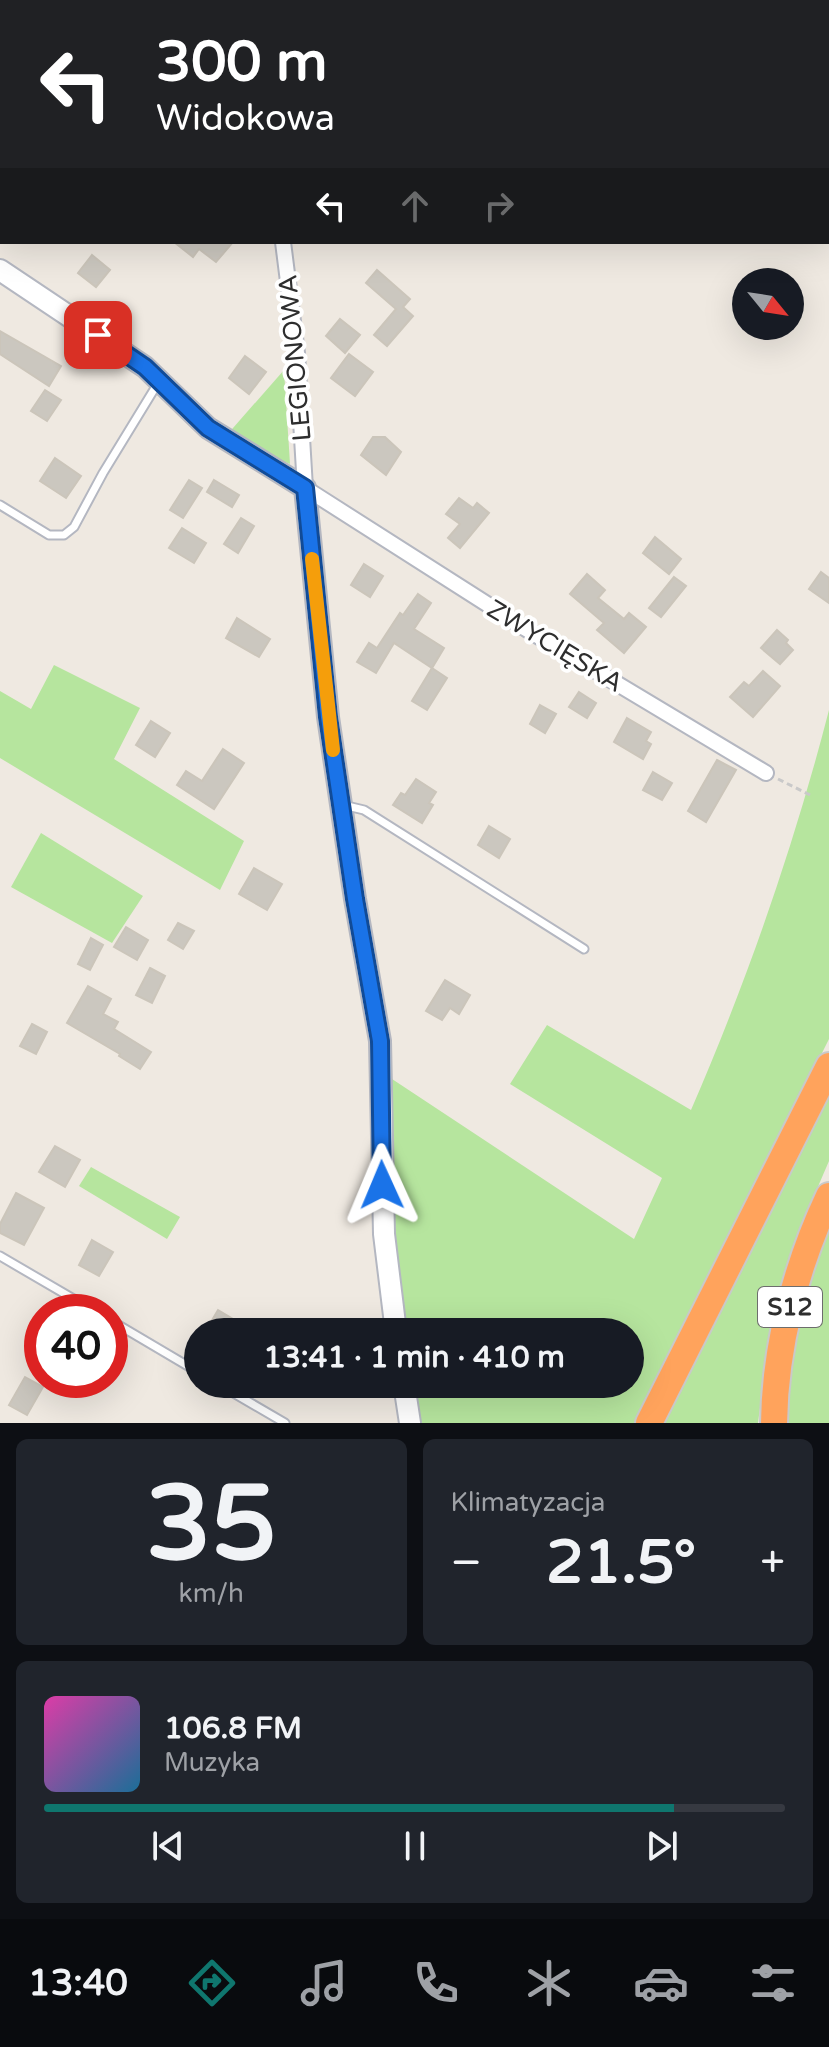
<!DOCTYPE html>
<html lang="pl">
<meta charset="utf-8">
<style>
body{margin:0;font-family:"Varela Round",sans-serif;background:#20242c;color:#f1f3f6;height:100vh;display:flex;flex-direction:column;font-size:30px;white-space:nowrap}
*{box-sizing:border-box;margin:0}
p{font-size:26px;color:#9ea1a6}
.icon{flex:none;width:44px;height:44px;fill:none;stroke:currentColor;stroke-width:2;stroke-linecap:round;stroke-linejoin:round}
.map{position:relative;height:1423px;overflow:hidden}
.side{display:flex;flex-direction:column;gap:16px;padding:16px;background:#0d0f14;flex:1}
.side>*{flex:none}
.hud{position:absolute;left:0px;top:0px;width:830px;height:244px;box-shadow:0 8px 32px #0002;background:#202124;color:#fff;overflow:hidden}
.needle{width:52px;rotate:120deg}
.controls{position:absolute;left:732px;top:268px;display:grid;gap:16px}
.controls a{display:grid;place-items:center;width:72px;height:72px;border-radius:50%;background:#171b24;box-shadow:0 8px 32px #0002;font-size:40px}
.speed{position:absolute;left:24px;top:1294px;display:flex;gap:16px;font-size:40px;font-weight:700;text-align:center}
.speed>*{display:grid;place-content:center;width:104px;height:104px;border-radius:50%;background:#171b24;box-shadow:0 8px 32px #0002;line-height:1}
.speed .limit{border:12px solid #d22;background:#fff;color:#111}
.pin{position:absolute;display:grid;place-items:center;width:68px;height:68px;color:#fff;margin:-34px;border-radius:16px;box-shadow:0 4px 12px #0006}
.me{position:absolute;width:88px;margin:-44px;rotate:359deg;stroke-linejoin:round;filter:drop-shadow(0 0 6px #0008)}
.turn{display:flex;align-items:center;gap:28px;height:168px;padding:0 24px;font-size:36px}
.turn .icon{width:104px;height:104px;stroke-width:2.5}
.turn b{display:block;font-size:56px;line-height:68px}
.lanes{display:flex;align-items:center;height:76px;padding:0 24px;background:#0003;justify-content:center;gap:40px;direction:ltr}
.lanes .off{opacity:.35}
.big{font-size:60px;font-weight:700;line-height:1.1}
.side .tile{flex:1;display:flex;flex-direction:column;justify-content:center;gap:12px;min-width:0;padding:0 28px;border-radius:12px;background:#20242c}
.side .dial{align-items:center;gap:0}
.dial b{font-size:104px;line-height:1}
.song{display:flex;align-items:center;gap:24px}
.cover{width:96px;height:96px;border-radius:12px;background:linear-gradient(135deg,hsl(320 70% 55%),hsl(200 70% 35%))}
.played{height:8px;border-radius:4px;background:linear-gradient(90deg,#0f766e 85%,#363941 85%)}
.keys{display:flex;justify-content:space-around;direction:ltr}
.heat{display:flex;justify-content:space-between;align-items:center;font-size:44px;direction:ltr}
.side .tiles{flex:1;display:grid;gap:16px;grid-template-columns:1fr 1fr}
.tile:last-child{grid-column:span 2}
.trip{position:absolute;left:184px;top:1318px;width:460px;height:80px;border-radius:40px;background:#171b24;box-shadow:0 8px 32px #0002;font-weight:700;line-height:80px;text-align:center}
.tabs{display:flex;height:128px;justify-content:space-around;align-items:center;background:#090b0e;color:#9ea1a6}
.tabs .icon{width:56px;height:56px}
.tabs .on{color:#0f766e}
.tabs b{font-size:36px;color:#f1f3f6}
.map>svg:first-child{display:block}
.green{fill:#b6e59e}
.building{fill:#cbc7bf;stroke:#cbc5ba;stroke-width:2}
.lines{fill:none;stroke-linecap:round;stroke-linejoin:round}
.lane-casing{stroke:#b4b7c1;stroke-width:11}
.street-casing{stroke:#b4b7c1;stroke-width:18}
.secondary-casing{stroke:#b4b7c1;stroke-width:24}
.highway-casing{stroke:#c9c9c9;stroke-width:30}
.path{stroke:#c9c9c9;stroke-width:3;stroke-dasharray:6 4;stroke-linecap:butt}
.lane{stroke:#fff;stroke-width:7}
.street{stroke:#fff;stroke-width:14}
.secondary{stroke:#fff;stroke-width:20}
.highway{stroke:#ffa35c;stroke-width:26}
.route-casing{stroke:#114b97;stroke-width:20}
.route{stroke:#1a73e8;stroke-width:14}
.slow{stroke:#f59e0b;stroke-width:14}
.labels{text-anchor:middle;dominant-baseline:central;stroke-width:8;stroke-linejoin:round;paint-order:stroke}
.shield{fill:#fff;stroke:#6d6d6d;stroke-width:2}
.shield-label{font-size:24px;font-weight:bold;fill:#2e2e2e}
.street-label{font-size:26px;fill:#2e2e2e;stroke:#fff}
</style>
<div class="map">
<svg width="829" height="1423" viewBox="0 0 829 1423">
<rect width="100%" height="100%" fill="#efe9e1"/>
<g class="green">
<polygon points="284,370 290,464 226,436"/>
<polygon points="54,665 140,708 114,759 244,841 220,890 0,758 0,691 31,709"/>
<path d="M829,710V1039L637,1423H418L413,1384H630V1332H404C390,1247 388,1163 389,1077L634,1239L662,1178L510,1084L547,1025L691,1110C747,981 794,846 829,710Z"/>
<polygon points="41,833 143,896 112,943 11,887"/>
<polygon points="829,1080 829,1161 795,1240 779,1289 770,1330 758,1423 657,1423"/>
<polygon points="91,1167 180,1217 167,1239 79,1186"/>
<polygon points="829,1223 829,1423 785,1423 800,1307"/>
</g>
<g class="building">
<polygon points="174,242 233,242 216,262 199,249 193,257"/>
<polygon points="92,255 110,270 96,287 78,273"/>
<polygon points="377,270 410,299 403,307 413,316 387,346 374,335 396,309 366,283"/>
<polygon points="340,319 360,335 345,353 326,336"/>
<polygon points="0,331 61,366 49,386 0,354"/>
<polygon points="349,354 373,372 355,396 331,378"/>
<polygon points="245,356 266,372 249,394 229,378"/>
<polygon points="45,390 61,400 47,421 31,411"/>
<polygon points="373,437 385,437 401,452 386,475 361,455"/>
<polygon points="55,458 81,476 66,498 40,481"/>
<polygon points="189,480 202,488 183,518 170,510"/>
<polygon points="214,480 239,495 232,507 207,492"/>
<polygon points="459,498 473,508 477,503 489,513 460,548 448,538 460,524 446,514"/>
<polygon points="241,518 254,526 238,553 224,544"/>
<polygon points="182,528 206,543 194,563 169,548"/>
<polygon points="655,537 681,559 669,574 643,553"/>
<polygon points="364,564 383,576 370,597 351,585"/>
<polygon points="821,572 829,578 829,603 809,589"/>
<polygon points="587,574 605,590 598,598 624,619 629,613 646,627 624,653 597,630 604,623 570,594"/>
<polygon points="674,577 686,586 661,617 649,608"/>
<polygon points="418,594 431,603 414,629 444,648 432,668 394,643 376,673 357,662 369,643 377,648 400,613 403,615"/>
<polygon points="237,618 270,639 259,657 226,638"/>
<polygon points="777,630 788,640 786,643 793,650 780,664 761,648"/>
<polygon points="432,668 447,678 427,710 412,701"/>
<polygon points="763,671 780,686 753,717 730,697 744,682 749,686"/>
<polygon points="579,692 596,703 587,718 569,707"/>
<polygon points="540,705 556,714 545,733 530,724"/>
<polygon points="627,718 651,732 646,741 651,744 643,759 614,742"/>
<polygon points="151,721 170,733 155,757 136,745"/>
<polygon points="223,749 244,763 214,809 177,785 186,771 202,781"/>
<polygon points="717,760 736,770 706,822 688,811"/>
<polygon points="653,772 672,783 662,800 643,790"/>
<polygon points="416,779 436,792 429,803 433,805 422,823 393,805 401,793 405,795"/>
<polygon points="489,826 510,839 499,858 478,845"/>
<polygon points="254,868 282,884 267,910 239,894"/>
<polygon points="178,923 194,931 183,949 168,940"/>
<polygon points="126,927 148,940 137,960 114,947"/>
<polygon points="91,938 103,945 90,970 78,964"/>
<polygon points="150,968 165,976 152,1003 136,995"/>
<polygon points="445,980 470,995 459,1014 450,1008 442,1020 426,1011"/>
<polygon points="88,986 111,999 103,1014 118,1022 114,1029 151,1052 140,1069 119,1056 120,1054 67,1023"/>
<polygon points="32,1024 47,1032 36,1054 20,1046"/>
<polygon points="55,1146 80,1160 65,1187 39,1172"/>
<polygon points="16,1193 44,1208 24,1245 0,1233 0,1224"/>
<polygon points="92,1240 113,1252 99,1276 79,1265"/>
<polygon points="218,1310 255,1332 205,1332"/>
<polygon points="25,1377 43,1387 27,1415 9,1405"/>
</g>
<g class="lines">
<g class="lane-casing">
<g id="lane">
<polyline points="340,2 342,0"/>
<polyline points="0,505 49,535 64,535 74,527 103,473 158,383"/>
<polyline points="343,805 364,810 584,949"/>
<polyline points="0,1256 96,1312"/>
<polyline points="110,1320 198,1372"/>
<polyline points="218,1384 285,1423"/>
</g>
</g>
<g class="street-casing">
<g id="street">
<polyline points="252,0 252,2"/>
<polyline points="637,0 640,2"/>
<polyline points="828,124 829,124"/>
<polyline points="283,242 297,353 305,488 526,629 766,773"/>
</g>
</g>
<g class="secondary-casing">
<g id="secondary">
<polyline points="0,270 145,367 208,428 305,488 328,717 355,899 380,1041 384,1234 396,1332"/>
<polyline points="404,1384 410,1423"/>
</g>
</g>
<g class="highway-casing">
<g id="highway">
<polyline points="649,1423 829,1066"/>
<path d="M774,1423C775,1346 796,1266 829,1196"/>
</g>
</g>
<polyline class="path" points="778,779 810,795"/>
<use href="#lane" class="lane"/>
<use href="#street" class="street"/>
<use href="#secondary" class="secondary"/>
<use href="#highway" class="highway"/>
</g>
<g class="lines">
<g class="route-casing">
<polyline id="route" points="98,335 145,367 208,428 305,488 328,717 355,899 380,1041 382,1185"/>
</g>
<use href="#route" class="route"/>
<polyline class="slow" points="312,559 333,750"/>
</g>
<g class="labels">
<rect class="shield" x="758" y="1287" width="64" height="40" rx="6"/>
<g class="shield-label">
<text x="790" y="1307">S12</text>
</g>
<g class="street-label">
<text transform="translate(295 358) rotate(-95)">LEGIONOWA</text>
<text transform="translate(555 646) rotate(31)">ZWYCIĘSKA</text>
</g>
</g>
</svg>
<div class="controls">
<a><svg class="needle" viewBox="-14 -14 28 28"><path d="M0-13l5 13h-10z" fill="#e53935"/><path d="M0 13l5-13h-10z" fill="#9ea1a6"/></svg></a>
</div>
<div class="speed"><div class="limit">40</div></div>
<div class="pin" style="left:98px;top:335px;background:#d93025"><svg class="icon" aria-label="arrive" viewBox="0 0 24 24"><path d="M6 21V4h12l-3 4 3 4H6"/></svg></div>
<svg class="me" style="left:382px;top:1185px" viewBox="-20 -20 40 40"><path d="M0-17L14 15 0 8-14 15z" fill="#1a73e8" stroke="#fff" stroke-width="4"/></svg>
<div class="trip">13:41 · 1 min · 410 m</div>
<div class="hud">
<div class="turn"><svg class="icon" aria-label="left" viewBox="0 0 24 24"><path d="M17 20v-9H6M10 6l-5 5 5 5"/></svg><div><b>300 m</b>Widokowa</div></div>
<div class="lanes"><svg class="icon" aria-label="left" viewBox="0 0 24 24"><path d="M17 20v-9H6M10 6l-5 5 5 5"/></svg><svg class="icon off" aria-label="ahead" viewBox="0 0 24 24"><path d="M12 20V5M6 11l6-6 6 6"/></svg><svg class="icon off" aria-label="right" viewBox="0 0 24 24"><path d="M7 20v-9h11M14 6l5 5-5 5"/></svg></div>
</div>
</div>
<section class="side">
<div class="tiles">
<div class="tile dial"><b>35</b><p>km/h</p></div>
<div class="tile"><p>Klimatyzacja</p>
<div class="heat"><a>−</a><b class="big">21.5°</b><a>+</a></div>
</div>
<div class="tile">
<div class="song"><i class="cover"></i><div><b>106.8 FM</b><p>Muzyka</p></div></div>
<div class="played"></div>
<div class="keys"><svg class="icon" aria-label="previous" viewBox="0 0 24 24"><path d="M18 5L8 12l10 7zM5 5v14"/></svg><svg class="icon" aria-label="pause" viewBox="0 0 24 24"><path d="M8 5v14M16 5v14"/></svg><svg class="icon" aria-label="next" viewBox="0 0 24 24"><path d="M6 5l10 7-10 7zM19 5v14"/></svg></div>
</div>
</div>
</section>
<nav class="tabs">
<b>13:40</b>
<svg class="icon on" aria-label="directions" viewBox="0 0 24 24"><path d="M12 3l9 9-9 9-9-9zM9 14v-3h6M13 9l2 2-2 2"/></svg>
<svg class="icon" aria-label="music" viewBox="0 0 24 24"><path d="M9 18V5l10-2v13"/><circle cx="6" cy="18" r="3"/><circle cx="16" cy="16" r="3"/></svg>
<svg class="icon" aria-label="phone" viewBox="0 0 24 24"><path d="M5 4h4l2 5-3 2q2 4 5 5l2-3 5 2v4C11 20 4 13 5 4z"/></svg>
<svg class="icon" aria-label="climate" viewBox="0 0 24 24"><path d="M12 3v18M4 7l16 10M4 17L20 7"/></svg>
<svg class="icon" aria-label="car" viewBox="0 0 24 24"><path d="M5 17H2v-5l4-1 3-4h7l3 4 3 1v5h-3M9 17h6M6 11h13"/><circle cx="7" cy="17" r="2"/><circle cx="17" cy="17" r="2"/></svg>
<svg class="icon" aria-label="filters" viewBox="0 0 24 24"><path d="M4 7h16M4 17h16"/><circle cx="9" cy="7" r="2"/><circle cx="15" cy="17" r="2"/></svg>
</nav>
